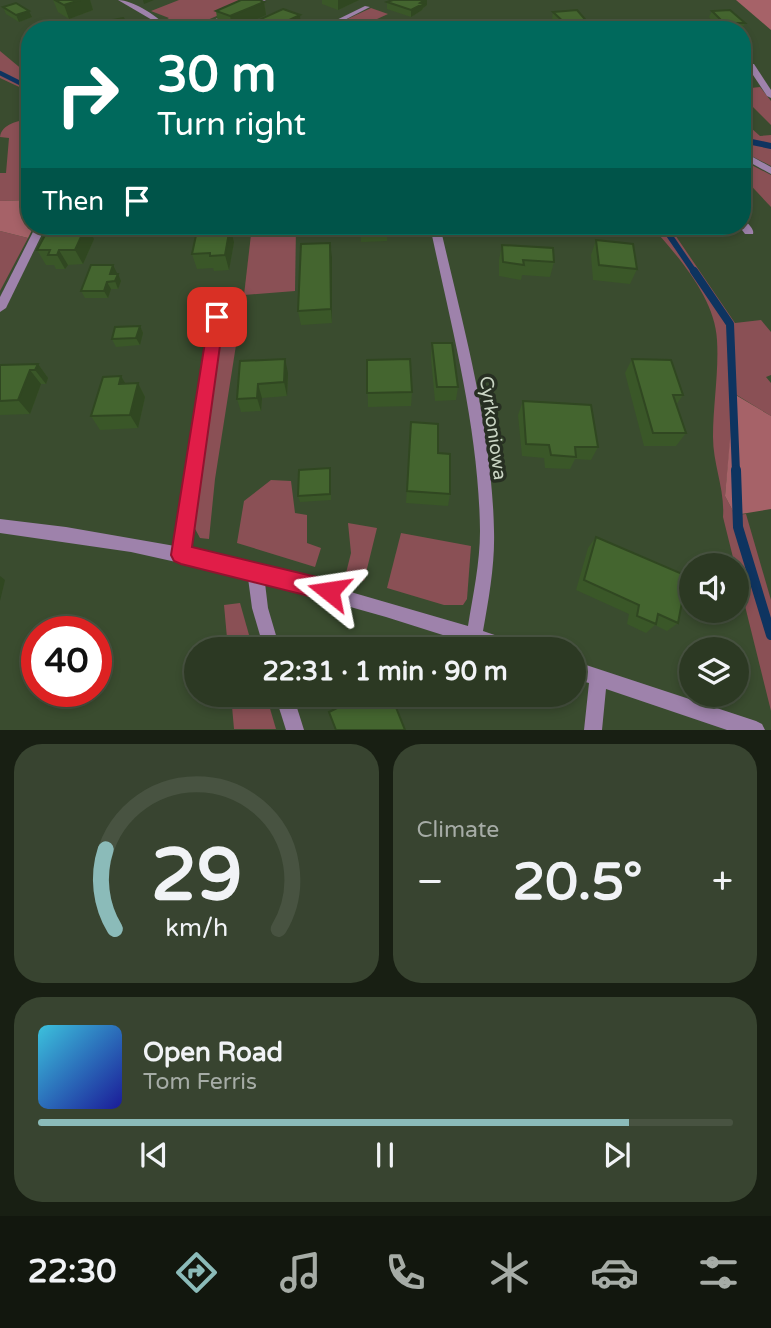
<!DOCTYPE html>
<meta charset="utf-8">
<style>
body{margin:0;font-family:"Varela Round",sans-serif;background:#384430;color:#f1f3f6;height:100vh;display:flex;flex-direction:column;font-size:26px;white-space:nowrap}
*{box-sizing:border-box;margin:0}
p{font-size:23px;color:#a6aca6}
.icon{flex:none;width:38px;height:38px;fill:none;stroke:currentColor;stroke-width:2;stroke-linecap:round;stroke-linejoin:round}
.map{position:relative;height:730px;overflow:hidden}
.panel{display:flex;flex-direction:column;gap:14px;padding:14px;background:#181f13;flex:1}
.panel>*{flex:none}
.guide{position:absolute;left:21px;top:21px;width:730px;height:214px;border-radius:28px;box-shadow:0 4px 10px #0003,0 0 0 2px #485341;background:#00695c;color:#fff;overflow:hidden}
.fabs{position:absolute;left:679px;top:553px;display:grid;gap:14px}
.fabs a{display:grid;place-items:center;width:70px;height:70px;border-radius:50%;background:#2c3923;box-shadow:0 4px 10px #0003,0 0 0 2px #485341;font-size:35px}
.speed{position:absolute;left:21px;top:616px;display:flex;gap:14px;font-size:35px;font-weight:700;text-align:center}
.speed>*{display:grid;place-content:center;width:91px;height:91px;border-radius:50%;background:#2c3923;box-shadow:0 4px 10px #0003,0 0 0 2px #485341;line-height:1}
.speed .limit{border:10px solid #d22;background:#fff;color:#111}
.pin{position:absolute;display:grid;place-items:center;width:60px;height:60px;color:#fff;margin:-30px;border-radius:14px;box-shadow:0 4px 10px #0006}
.me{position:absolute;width:77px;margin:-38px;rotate:285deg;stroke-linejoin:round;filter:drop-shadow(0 0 5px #0008)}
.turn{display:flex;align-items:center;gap:24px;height:147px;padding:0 21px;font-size:32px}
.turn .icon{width:91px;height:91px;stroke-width:2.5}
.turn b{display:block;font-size:49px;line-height:60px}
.then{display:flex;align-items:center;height:66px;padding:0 21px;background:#0003;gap:14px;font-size:26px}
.big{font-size:52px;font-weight:700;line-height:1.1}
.panel .widget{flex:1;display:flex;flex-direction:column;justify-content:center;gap:10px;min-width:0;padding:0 24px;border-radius:28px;background:#384430}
.panel .dial{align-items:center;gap:0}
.dial svg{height:182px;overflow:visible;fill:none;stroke:#485341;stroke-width:7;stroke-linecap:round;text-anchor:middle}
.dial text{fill:#f1f3f6;stroke:none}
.song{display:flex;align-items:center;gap:21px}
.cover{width:84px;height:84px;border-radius:10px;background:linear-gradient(135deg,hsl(190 70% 55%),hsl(240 70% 35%))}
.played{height:7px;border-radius:4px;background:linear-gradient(90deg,#8bbbb9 85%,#485341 85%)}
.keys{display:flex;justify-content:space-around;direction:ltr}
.heat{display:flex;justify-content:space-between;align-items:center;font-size:38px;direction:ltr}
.panel .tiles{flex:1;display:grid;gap:14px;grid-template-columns:1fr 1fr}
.widget:last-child{grid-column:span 2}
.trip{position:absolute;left:184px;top:637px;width:402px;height:70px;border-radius:35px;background:#2c3923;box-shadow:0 4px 10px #0003,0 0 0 2px #485341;font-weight:700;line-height:70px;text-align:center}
.menu{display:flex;height:112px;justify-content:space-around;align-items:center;background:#12170e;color:#a6aca6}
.menu .icon{width:49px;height:49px}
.menu .selected{color:#8bbbb9}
.menu b{font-size:32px;color:#f1f3f6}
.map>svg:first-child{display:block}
.green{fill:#8a5055}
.forest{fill:#a66268}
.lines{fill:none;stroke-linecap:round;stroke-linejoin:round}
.stream-far3{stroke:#0e3460;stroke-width:4.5}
.stream-far2{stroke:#0e3460;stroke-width:6}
.stream-far1{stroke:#0e3460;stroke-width:8}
.stream{stroke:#0e3460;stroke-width:10}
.minor{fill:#9e82ab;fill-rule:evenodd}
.wall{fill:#3a5728}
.shaded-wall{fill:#304721}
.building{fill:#44652f;stroke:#304721;stroke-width:2}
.route{fill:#e11d48;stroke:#92132f;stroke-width:2}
.labels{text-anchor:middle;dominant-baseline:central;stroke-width:7;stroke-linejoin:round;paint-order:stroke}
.street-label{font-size:19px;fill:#cad5c4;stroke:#272f22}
</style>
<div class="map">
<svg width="771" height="730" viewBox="0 0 771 730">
<rect width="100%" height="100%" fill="#3a4c2f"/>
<g class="green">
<polygon points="179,0 254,0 184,30 174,30 164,21 169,18 151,11"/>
<polygon points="371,8 388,14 353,30 324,30"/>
<polygon points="0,51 30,76 30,92 0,78"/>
<polygon points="760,87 771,101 771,125 742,96 742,89"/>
<path d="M30,118V200L0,201V173H6L9,138L0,137C2,123 18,122 30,118Z"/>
<polygon points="742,120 760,136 771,135 771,166 742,151"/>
<polygon points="742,160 771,175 771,207 742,176"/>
<polygon points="252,226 296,226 295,291 244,295"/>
<path d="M651,226H669L735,323L761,320L771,332V375L766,377L771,383V416L735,394L725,496L735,515L746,514L771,600V711L723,517C725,489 713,465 713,437C713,405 719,372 717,340C715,298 678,256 651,226Z"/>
<polygon points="0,231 28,238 0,291"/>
<polygon points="239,326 215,479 209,539 200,538 193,525 222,327"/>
<polygon points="271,480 291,481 295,513 307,515 307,543 321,548 315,567 237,543 244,501"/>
<polygon points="348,523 377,528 364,581 345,577 351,553"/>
<polygon points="401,533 471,546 467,599 463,605 444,605 387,588"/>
<polygon points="240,603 253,649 228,649 224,605"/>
<polygon points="231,695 266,695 276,729 234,729"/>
</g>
<g class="forest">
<polygon points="736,0 771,0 771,30"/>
<polygon points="30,200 30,226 34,226 28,238 0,231 0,201"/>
<polygon points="734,394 771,416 771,509 735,515 725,496"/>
</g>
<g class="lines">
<polyline class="stream-far3" points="0,73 30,88"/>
<g class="stream-far2">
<polyline points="742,140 771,146"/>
<polyline points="663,226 695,273"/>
</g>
<polyline class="stream-far1" points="694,271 730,324 736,472"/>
<polyline class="stream" points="736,470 738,527 771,635"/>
<g class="minor">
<path d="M118,0C133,0 161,18 170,30H163L159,24Z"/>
<polygon points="258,0 266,0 200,30 191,30"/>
<polygon points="365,6 370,7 325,30 316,30"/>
<polygon points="536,22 538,23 542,30 535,30 533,24"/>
<polygon points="748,64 754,64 771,90 771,98 767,96 747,66"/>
<polygon points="742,151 771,167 771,174 742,158"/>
<path d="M742,220C747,221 755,230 753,234H745L739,226H742Z"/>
<polygon points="36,226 46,226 6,308 0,312 0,297"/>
<path d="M430,226H440C463,326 492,427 494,531C495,564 489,598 483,631L518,643L520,649H487L386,617L265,583L268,608L280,649H264L252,608L248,578L131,552L0,533V519L66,527L175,546L211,317L217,313L223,317L189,549L252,564L255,562L261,566L468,626C473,595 480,563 480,531C479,428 451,326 430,226Z"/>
<polygon points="574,661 756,721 762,724 765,730 727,730 606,689 602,730 584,730 589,683 574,679"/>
<polygon points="275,695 293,695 304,730 286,730"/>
</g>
</g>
<g class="wall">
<polygon points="53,0 90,0 93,10 69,19 58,12"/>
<polygon points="322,0 359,0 338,10 322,4"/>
<polygon points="264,2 266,15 233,30 218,24 216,11"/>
<polygon points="387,2 427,5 423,8 422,10 411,17 387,9"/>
<polygon points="3,7 32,17 19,22 6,14"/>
<polygon points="712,11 745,23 742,29 720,30 709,17"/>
<polygon points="553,12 589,24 588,30 564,30 552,19"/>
<polygon points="360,226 387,226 387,241 361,242"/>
<polygon points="687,226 723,226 718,235 697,237"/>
<polygon points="230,227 234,242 229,270 214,271 213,268 197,269 192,254"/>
<polygon points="94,239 83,264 68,265 65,269 56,269 54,265 46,265 37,250"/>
<polygon points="596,240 637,269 630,284 593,280 591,255"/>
<polygon points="502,245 554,262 550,277 522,275 521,280 499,276 499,260"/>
<polygon points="332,258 332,323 301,325 298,311"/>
<polygon points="117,273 121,281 118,289 111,289 108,298 85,298 81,291"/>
<polygon points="140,326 143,333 140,345 116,347 112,339"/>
<polygon points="432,343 458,387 456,400 435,401 431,358"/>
<polygon points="632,359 683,395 676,405 686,433 676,446 644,446 625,373"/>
<polygon points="367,360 412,392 411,406 368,407"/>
<polygon points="240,361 288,373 287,396 262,398 261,411 241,412 237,399"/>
<polygon points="38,364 48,378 46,384 41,384 30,414 0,415 0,365"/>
<polygon points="121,376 125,384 138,383 145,397 138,428 100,430 91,416"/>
<polygon points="523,401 598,447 591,460 575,459 570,469 545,468 544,458 522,456 518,415"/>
<polygon points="411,422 438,453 450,494 448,506 406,503"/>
<polygon points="331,474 331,500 300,502 298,496"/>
<polygon points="596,537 678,623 667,631 655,625 646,633 627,624 629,614 576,590 588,548"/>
</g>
<g class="shaded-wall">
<polygon points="80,0 90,0 93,10 69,19 64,5"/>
<polygon points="143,0 154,0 144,4"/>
<polygon points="338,0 359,0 338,10"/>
<polygon points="425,0 427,0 427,5 423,8 422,10 411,17 411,10 420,3"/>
<polygon points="264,2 266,15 233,30 230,16"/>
<polygon points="29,11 32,17 19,22 16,15"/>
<polygon points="300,15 301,28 298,30 268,30"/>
<polygon points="86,226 87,226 94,239 83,264 75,250"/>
<polygon points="230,227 234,242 229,270 225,255"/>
<polygon points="330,243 332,258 332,323 331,309"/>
<polygon points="59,250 68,265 65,269 57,255"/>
<polygon points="113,265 117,273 114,281 110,274"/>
<polygon points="118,274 121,281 118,289 115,281"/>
<polygon points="107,282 111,289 108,298 104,291"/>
<polygon points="140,326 143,333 140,345 136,338"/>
<polygon points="285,359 288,373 287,396 284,382"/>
<polygon points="38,364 48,378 46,384 35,370"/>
<polygon points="30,370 41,384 30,414 18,400"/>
<polygon points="121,376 129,390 119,384"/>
<polygon points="138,383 145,397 138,428 130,415"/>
<polygon points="258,384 262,398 261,411 257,398"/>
<polygon points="0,576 5,580 0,601"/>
</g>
<g class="building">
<polygon points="55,0 80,0 64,5"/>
<polygon points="241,0 260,0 264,2 230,16 216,11"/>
<polygon points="393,0 425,0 420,3 423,4 411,10 387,2"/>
<polygon points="16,3 29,11 16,15 3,7"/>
<polygon points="283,9 300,15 268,30 237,30"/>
<polygon points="577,10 589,24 568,26 553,12"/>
<polygon points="730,10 745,23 724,23 712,11"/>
<polygon points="123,18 130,29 107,30 102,22"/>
<polygon points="50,226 86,226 75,250 59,250 57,255 48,255 50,250 37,250"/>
<polygon points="198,226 230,227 225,255 210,256 210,253 192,254"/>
<polygon points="360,226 387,226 360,227"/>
<polygon points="596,240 633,244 637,269 599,265"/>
<polygon points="330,243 331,309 298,311 301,244"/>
<polygon points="502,245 553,248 554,262 523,260 524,265 503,262"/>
<polygon points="91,265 113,265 110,274 118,274 115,281 107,282 104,291 81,291"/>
<polygon points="140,326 136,338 112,339 115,327"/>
<polygon points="432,343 452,343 458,387 437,387"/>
<polygon points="285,359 284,382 258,384 257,398 237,399 240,361"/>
<polygon points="410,359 412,392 367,393 367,360"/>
<polygon points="632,359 671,360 683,395 673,395 686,433 653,433"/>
<polygon points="38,364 35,370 30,370 18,400 0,401 0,365"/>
<polygon points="121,376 119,384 138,383 130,415 91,416 103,377"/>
<polygon points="523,401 591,405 598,447 575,447 576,457 551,455 549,445 526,444"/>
<polygon points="411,422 438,424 438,453 450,454 450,494 407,491"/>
<polygon points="330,468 330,494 298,496 299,470"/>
<polygon points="596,537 687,576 678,623 658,614 656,624 637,616 639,605 584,580"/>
<polygon points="363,695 391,695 405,730 336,730 329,712"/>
</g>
<polygon class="route" points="217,311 224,317 192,547 329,580 336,584 339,591 336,598 329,601 181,564 174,561 171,555 209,317"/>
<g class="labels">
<g class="street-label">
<text transform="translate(493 428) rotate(82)">Cyrkoniowa</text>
</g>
</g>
</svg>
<div class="fabs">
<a><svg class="icon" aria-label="sound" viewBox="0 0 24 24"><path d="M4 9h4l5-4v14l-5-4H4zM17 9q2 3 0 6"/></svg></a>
<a><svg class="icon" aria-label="layers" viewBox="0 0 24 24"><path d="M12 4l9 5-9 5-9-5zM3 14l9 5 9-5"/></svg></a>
</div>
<div class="speed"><div class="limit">40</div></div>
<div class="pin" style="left:217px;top:317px;background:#d93025"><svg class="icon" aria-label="arrive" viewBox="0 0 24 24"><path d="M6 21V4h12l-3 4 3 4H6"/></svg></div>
<svg class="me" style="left:329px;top:591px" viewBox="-20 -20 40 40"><path d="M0-17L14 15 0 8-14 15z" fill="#e11d48" stroke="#fff" stroke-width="4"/></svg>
<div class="trip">22:31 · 1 min · 90 m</div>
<div class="guide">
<div class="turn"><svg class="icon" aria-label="right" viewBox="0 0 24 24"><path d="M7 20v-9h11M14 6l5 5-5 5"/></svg><div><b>30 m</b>Turn right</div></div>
<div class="then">Then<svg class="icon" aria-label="arrive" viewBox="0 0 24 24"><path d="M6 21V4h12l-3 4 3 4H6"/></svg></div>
</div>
</div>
<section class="panel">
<div class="tiles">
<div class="widget dial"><svg viewBox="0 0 100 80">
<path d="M14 69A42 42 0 1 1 86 69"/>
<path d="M14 69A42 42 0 0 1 10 34" stroke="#8bbbb9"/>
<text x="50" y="56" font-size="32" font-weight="700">29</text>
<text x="50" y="72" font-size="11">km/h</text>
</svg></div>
<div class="widget"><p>Climate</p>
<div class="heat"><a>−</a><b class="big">20.5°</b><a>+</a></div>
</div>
<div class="widget">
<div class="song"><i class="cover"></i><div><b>Open Road</b><p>Tom Ferris</p></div></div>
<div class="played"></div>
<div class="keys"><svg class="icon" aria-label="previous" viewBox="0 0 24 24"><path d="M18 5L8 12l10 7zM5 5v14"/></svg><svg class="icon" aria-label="pause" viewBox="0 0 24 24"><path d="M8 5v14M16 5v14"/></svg><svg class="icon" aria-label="next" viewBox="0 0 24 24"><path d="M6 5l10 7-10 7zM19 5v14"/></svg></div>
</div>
</div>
</section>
<nav class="menu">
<b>22:30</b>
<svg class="icon selected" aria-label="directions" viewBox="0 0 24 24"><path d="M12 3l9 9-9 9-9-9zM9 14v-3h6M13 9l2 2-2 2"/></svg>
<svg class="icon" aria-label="music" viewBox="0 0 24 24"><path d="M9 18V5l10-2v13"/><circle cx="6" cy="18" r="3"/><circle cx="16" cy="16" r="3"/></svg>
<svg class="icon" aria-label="phone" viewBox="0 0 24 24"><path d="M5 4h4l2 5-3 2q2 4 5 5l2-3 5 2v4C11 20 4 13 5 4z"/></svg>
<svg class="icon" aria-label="climate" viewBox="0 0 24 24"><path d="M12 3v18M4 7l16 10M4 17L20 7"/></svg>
<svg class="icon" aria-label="car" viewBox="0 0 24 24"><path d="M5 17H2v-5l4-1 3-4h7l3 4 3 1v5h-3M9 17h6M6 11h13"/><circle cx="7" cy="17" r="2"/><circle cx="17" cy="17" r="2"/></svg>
<svg class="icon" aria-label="filters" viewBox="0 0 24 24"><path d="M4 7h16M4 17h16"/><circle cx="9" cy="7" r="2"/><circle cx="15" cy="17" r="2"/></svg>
</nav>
